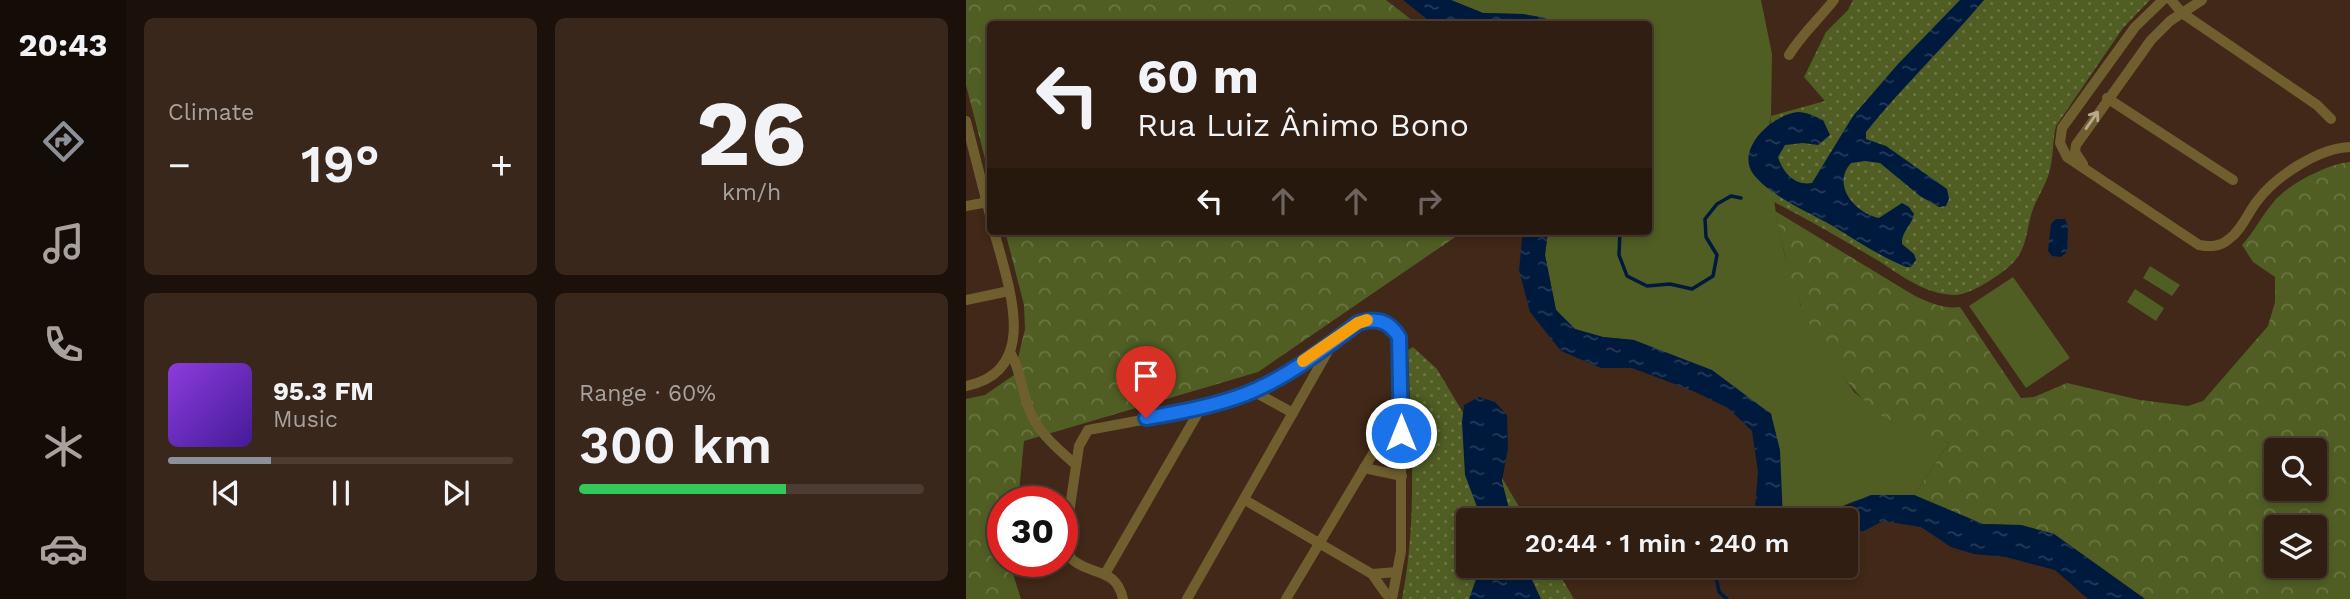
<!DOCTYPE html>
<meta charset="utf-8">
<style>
body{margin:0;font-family:"Work Sans",sans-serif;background:#39271b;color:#f1f3f6;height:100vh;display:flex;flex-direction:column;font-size:26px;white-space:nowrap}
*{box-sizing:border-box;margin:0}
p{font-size:23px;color:#a8a29f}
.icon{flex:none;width:38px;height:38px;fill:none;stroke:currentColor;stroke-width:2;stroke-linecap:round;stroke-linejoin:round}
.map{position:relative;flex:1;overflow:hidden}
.side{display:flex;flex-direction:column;gap:18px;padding:18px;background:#1b100a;width:840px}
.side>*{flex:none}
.hud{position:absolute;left:21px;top:21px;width:665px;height:214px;border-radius:7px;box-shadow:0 4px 10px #0003,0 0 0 2px #4c3c32;background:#311e12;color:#f1f3f6;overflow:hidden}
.controls{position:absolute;left:1298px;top:438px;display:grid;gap:14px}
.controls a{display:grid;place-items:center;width:63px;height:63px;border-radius:7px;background:#311e12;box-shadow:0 4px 10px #0003,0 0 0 2px #4c3c32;font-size:35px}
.speed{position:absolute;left:21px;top:486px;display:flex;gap:14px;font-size:35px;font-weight:700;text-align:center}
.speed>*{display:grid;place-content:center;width:91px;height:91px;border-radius:50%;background:#311e12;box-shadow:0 4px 10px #0003,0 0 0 2px #4c3c32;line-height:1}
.speed .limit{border:10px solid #d22;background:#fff;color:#111}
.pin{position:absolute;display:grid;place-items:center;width:60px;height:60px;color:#fff;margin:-72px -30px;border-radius:50% 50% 50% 0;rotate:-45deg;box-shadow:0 0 7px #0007}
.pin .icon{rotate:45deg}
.me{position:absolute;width:77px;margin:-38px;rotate:0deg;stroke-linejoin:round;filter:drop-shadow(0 0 5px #0008)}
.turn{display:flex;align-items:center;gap:24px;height:147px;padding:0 35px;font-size:32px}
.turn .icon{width:91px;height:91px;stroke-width:2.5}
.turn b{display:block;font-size:49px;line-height:60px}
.lanes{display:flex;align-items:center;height:66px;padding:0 35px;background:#0003;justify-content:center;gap:35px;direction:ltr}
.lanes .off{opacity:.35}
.big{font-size:52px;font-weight:600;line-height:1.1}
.side .tile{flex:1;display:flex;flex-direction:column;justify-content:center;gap:10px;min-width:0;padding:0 24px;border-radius:10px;background:#39271b}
.side .dial{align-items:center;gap:0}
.dial b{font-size:91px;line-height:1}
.song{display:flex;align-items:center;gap:21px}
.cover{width:84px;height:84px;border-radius:10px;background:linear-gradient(135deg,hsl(270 70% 55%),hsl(260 70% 35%))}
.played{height:7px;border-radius:4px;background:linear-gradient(90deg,#8c9099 30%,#4c3c32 30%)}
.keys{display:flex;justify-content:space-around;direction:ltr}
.heat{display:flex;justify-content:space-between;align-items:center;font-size:38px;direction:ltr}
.charge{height:10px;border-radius:5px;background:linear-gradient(90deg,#34c759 60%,#4c3c32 0)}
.side .tiles{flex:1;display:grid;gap:18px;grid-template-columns:repeat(2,1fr)}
.trip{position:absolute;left:490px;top:508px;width:402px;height:70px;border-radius:7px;background:#311e12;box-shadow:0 4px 10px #0003,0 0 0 2px #4c3c32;font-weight:600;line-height:70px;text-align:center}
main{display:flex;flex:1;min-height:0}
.menu{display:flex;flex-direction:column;width:126px;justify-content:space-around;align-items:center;background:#140c07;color:#a8a29f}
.menu .icon{width:49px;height:49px}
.menu .on{color:#8c9099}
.menu b{font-size:32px;color:#f1f3f6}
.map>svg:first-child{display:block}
.grass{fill:#505e24}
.forest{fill:url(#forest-crowns);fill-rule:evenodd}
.park{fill:url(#park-dots)}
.water{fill:url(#water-ripples)}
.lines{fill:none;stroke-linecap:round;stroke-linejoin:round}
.stream{stroke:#001a3e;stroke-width:3.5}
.street{stroke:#6f5f2e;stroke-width:10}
.oneway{stroke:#b8a88c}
.route-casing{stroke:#114b97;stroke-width:18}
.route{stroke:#1a73e8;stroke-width:12}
.slow{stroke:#f59e0b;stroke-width:12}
</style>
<main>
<nav class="menu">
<b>20:43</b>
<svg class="icon on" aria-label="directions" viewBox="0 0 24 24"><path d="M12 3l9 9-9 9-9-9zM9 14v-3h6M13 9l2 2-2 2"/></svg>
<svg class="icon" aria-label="music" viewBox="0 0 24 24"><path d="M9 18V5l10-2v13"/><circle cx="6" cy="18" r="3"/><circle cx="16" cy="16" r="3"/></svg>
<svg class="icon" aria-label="phone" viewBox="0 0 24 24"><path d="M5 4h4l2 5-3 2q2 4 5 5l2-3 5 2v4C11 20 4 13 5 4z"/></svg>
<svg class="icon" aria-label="climate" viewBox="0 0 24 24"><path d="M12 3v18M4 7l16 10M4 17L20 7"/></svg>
<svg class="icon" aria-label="car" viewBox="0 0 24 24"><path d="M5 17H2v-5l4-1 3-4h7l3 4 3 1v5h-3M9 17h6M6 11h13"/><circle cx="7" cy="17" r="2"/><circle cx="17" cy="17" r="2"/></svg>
</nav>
<section class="side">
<div class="tiles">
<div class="tile"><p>Climate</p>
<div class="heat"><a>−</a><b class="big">19°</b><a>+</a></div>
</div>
<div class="tile dial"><b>26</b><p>km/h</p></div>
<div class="tile">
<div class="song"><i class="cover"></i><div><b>95.3 FM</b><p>Music</p></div></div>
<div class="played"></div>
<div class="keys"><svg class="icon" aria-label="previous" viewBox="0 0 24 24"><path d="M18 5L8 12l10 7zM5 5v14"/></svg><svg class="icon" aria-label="pause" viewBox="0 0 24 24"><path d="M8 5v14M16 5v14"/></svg><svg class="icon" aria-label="next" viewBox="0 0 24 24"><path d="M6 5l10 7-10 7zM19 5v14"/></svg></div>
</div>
<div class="tile"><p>Range · 60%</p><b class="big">300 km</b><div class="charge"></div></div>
</div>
</section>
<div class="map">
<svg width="1384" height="599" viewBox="0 0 1384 599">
<defs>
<pattern id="forest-crowns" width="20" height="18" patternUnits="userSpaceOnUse" patternTransform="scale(1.75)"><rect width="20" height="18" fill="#505e24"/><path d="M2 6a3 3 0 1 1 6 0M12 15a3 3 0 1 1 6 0" fill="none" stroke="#6a7543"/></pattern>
<pattern id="park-dots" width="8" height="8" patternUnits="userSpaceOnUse" patternTransform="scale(1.75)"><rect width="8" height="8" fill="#505e24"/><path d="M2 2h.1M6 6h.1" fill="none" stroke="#6a7543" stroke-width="1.8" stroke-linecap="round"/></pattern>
<pattern id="water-ripples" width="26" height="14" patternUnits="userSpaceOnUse" patternTransform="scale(1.75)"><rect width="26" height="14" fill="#001a3e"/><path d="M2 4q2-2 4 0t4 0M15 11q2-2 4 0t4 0" fill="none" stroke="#263b59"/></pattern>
</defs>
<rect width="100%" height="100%" fill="#412818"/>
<g class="grass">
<path d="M485,0H795L806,54L805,116L803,126L793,135L807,190L810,215L819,256L835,306L858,347L888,392L927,423L983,443L948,495C916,495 882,495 858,520H817L805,413L668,340L637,337L609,329L590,310L579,255L582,231H682V24H583L579,18L557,14L517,13Z"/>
<polygon points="1184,266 1214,285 1206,296 1177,278"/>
<polygon points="1047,277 1104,358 1060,388 1003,306"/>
<polygon points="1169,289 1198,308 1190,321 1161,302"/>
</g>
<g class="forest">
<polygon points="0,0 420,0 451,24 24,24 24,178 0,85"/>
<path d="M1384,162V599H1179L1088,534L1055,525L1017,524L948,495L983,443C965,437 943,432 927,423C890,403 850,343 835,305C822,275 816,242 809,211L949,296C964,303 978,309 994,307L1055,398L1068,397L1101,383L1174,400L1222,406L1237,401L1302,326L1309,302V277L1287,262L1276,245C1288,232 1295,217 1306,204C1320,185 1361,164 1384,162ZM1311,450H1349V488H1311ZM1311,527H1349V565H1311Z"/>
<polygon points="39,231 498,231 292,372 58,441 52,502 37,502 37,562 48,562 47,574 55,599 0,599 0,399 19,395 48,375 59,329 58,305"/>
</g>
<g class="park">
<path d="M887,0H1184L1157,28L1090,126C1086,142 1088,157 1083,173C1079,187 1070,199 1066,212C1061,227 1061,245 1051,258C1042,271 1004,296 988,295C958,294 935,275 911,260C877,240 843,220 808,202L802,161L805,116L859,101L838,77L860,32L882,10Z"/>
<path d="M447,347L471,369L561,520H502V565H588L608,599H436C452,518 445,433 442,350Z"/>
</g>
<g class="water">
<polygon points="437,0 485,0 517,13 557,14 579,18 583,24 467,24"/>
<path d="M994,0H1018C980,45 937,86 900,132V139L920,146L981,189L983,199L980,206L973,207L954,196L914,163L899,161L885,163C865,185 889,213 913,218L936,203L943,207L948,214C945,227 936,230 936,244L948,254L950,260L945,267H940C913,256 890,240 865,225C842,212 805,196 788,175C768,151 806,114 832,112C840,112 849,116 857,120L864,135L852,145L837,143L819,145L812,157C817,173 829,186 846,183L887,116L932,64Z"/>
<polygon points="1090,219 1099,219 1102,226 1101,252 1095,257 1086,256 1082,251 1085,224"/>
<polygon points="557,231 582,231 579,255 590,310 609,329 637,337 668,340 746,370 805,414 814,450 817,520 788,520 792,472 786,431 762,408 727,391 666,368 635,368 595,351 564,312 553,270"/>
<polygon points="513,397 529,402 541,415 542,448 536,481 546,520 516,520 499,475 496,422 498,405"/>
<polygon points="905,495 948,495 1017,524 1055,525 1088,534 1179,599 1122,599 1089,570 1040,557 1008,554 985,547 955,527 917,521 896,532 880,549 880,520 858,520 866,511"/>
<polygon points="515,565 559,565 575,599 503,599"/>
<path d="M813,565H865C846,587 836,578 813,565Z"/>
</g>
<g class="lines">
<g class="stream">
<polyline points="654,231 653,255 661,276 681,286 704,284 726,289 747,276 751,255 740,237 739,219 751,204 765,196 775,198"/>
<polyline points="748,565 753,592 761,599"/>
</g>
<g class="street">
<path d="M1197,0L1169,27L1096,128L1094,143L1101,157L1233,245C1244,247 1254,247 1263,239C1276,230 1282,212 1292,200C1310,176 1353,148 1384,147"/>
<polyline points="1205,0 1216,13 1351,105 1365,119"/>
<path d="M823,55C836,34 853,19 868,0"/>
<polyline points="1141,98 1267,180"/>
<polyline points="0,121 24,215"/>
<polyline points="1117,164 1109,152 1110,145 1185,40 1204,21 1236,0"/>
<polyline points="0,206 22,202"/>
<polyline points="0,300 43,291"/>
<path d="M45,354C56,373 56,396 66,416C76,436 93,450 109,464"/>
<path d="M0,386C77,371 41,282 28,231"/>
<polyline points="287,391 327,413"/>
<polyline points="398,468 436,476"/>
<polyline points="279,500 406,574 420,594"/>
<polyline points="139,574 236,406"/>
<polyline points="406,574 431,572"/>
<path d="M157,599C150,568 128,576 108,561C104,558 101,552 98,547L113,446L122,430L203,415L287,391L309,380L392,323C421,314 432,326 435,353V551L426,599"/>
<polyline points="221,599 366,344"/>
<polyline points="320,599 412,445 435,402"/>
</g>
</g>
<defs><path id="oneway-shaft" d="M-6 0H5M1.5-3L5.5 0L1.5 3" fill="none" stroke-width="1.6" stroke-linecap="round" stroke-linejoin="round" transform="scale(1.75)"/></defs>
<use class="oneway" href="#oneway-shaft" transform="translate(1126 120) rotate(-55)"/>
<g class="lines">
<g class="route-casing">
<path id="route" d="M180,418C211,413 261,403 289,390C326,374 360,347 392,323C411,317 423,321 433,337L435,433"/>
</g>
<use href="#route" class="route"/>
<polyline class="slow" points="337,361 392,323 401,320"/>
</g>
</svg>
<div class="controls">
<a><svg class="icon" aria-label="search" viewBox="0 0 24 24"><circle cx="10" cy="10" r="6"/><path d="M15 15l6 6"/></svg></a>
<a><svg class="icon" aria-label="layers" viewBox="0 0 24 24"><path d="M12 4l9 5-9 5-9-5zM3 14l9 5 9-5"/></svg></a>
</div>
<div class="speed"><div class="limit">30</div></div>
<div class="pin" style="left:180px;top:418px;background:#d93025"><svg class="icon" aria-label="arrive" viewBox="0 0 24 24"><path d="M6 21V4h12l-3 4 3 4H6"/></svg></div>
<svg class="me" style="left:435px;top:433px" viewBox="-20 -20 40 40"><circle r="17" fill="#1a73e8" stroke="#fff" stroke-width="3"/><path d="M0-11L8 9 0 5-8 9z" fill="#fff"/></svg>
<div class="trip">20:44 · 1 min · 240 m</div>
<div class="hud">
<div class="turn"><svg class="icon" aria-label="left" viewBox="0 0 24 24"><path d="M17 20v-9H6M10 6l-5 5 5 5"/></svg><div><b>60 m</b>Rua Luiz Ânimo Bono</div></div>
<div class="lanes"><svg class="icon" aria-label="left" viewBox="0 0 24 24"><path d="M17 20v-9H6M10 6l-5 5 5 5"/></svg><svg class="icon off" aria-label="ahead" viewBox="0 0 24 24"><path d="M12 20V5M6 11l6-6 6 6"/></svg><svg class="icon off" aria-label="ahead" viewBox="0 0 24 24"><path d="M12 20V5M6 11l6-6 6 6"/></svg><svg class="icon off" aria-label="right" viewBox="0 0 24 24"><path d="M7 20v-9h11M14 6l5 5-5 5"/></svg></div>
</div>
</div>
</main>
